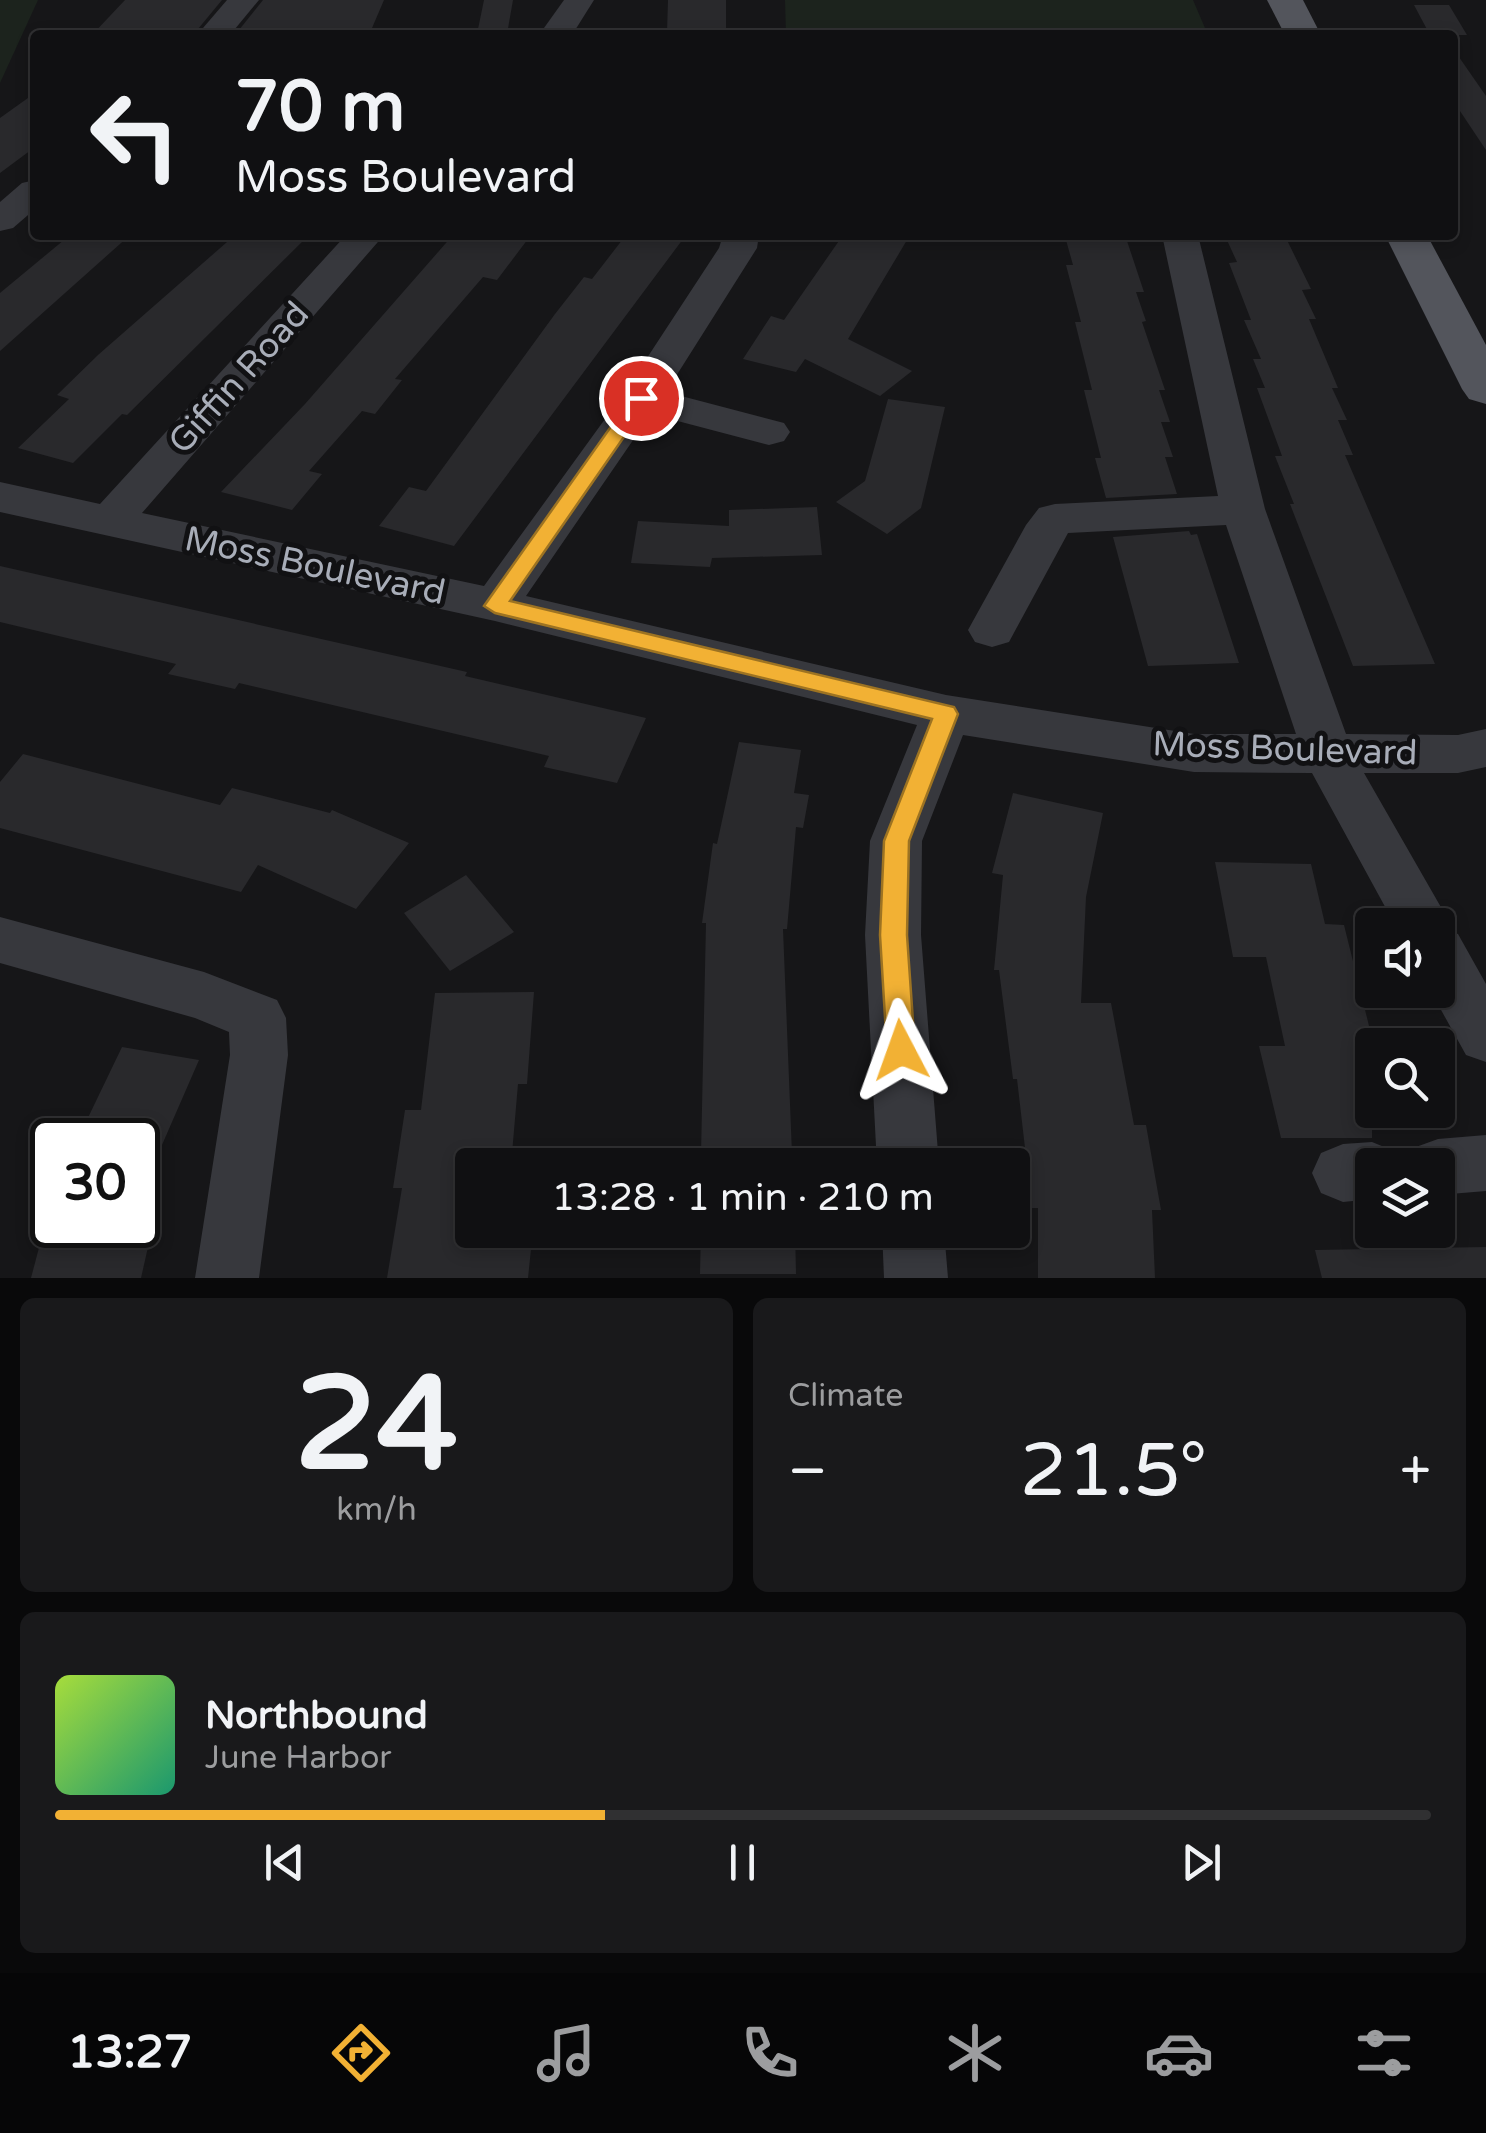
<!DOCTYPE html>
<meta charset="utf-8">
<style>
body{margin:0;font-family:"Varela Round",sans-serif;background:#19191b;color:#f1f3f6;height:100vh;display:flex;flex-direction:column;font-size:38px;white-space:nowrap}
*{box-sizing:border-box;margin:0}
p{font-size:32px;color:#9c9d9f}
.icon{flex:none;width:55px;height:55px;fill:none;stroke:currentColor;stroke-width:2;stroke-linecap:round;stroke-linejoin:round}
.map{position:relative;height:1278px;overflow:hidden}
.sheet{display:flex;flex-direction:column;gap:20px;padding:20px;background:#09090a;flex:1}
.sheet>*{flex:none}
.hud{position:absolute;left:30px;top:30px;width:1428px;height:210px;border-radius:10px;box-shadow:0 5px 15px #0003,0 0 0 2px #303032;background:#101012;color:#f1f3f6;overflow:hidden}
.tools{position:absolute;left:1355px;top:908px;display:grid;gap:20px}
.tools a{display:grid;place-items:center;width:100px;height:100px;border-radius:10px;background:#101012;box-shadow:0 5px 15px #0003,0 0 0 2px #303032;font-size:50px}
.speed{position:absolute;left:30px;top:1118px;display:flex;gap:20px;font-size:50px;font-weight:700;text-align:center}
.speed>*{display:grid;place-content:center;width:130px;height:130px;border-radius:50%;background:#101012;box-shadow:0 5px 15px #0003,0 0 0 2px #303032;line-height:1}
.speed .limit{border:5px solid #111;border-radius:15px;background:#fff;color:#111}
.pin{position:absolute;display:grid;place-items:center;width:85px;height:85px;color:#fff;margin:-42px;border:5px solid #fff;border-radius:50%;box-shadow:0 2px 10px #0007}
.me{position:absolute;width:110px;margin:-55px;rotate:356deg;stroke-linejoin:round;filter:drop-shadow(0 0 8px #0008)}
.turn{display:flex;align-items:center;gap:35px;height:210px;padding:0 40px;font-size:45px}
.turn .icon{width:130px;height:130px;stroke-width:2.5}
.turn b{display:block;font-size:70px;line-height:85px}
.big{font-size:75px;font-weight:600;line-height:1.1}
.sheet .tile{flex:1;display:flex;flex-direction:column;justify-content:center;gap:15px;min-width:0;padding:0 35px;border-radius:15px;background:#19191b}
.sheet .dial{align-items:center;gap:0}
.dial b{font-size:130px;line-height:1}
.song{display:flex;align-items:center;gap:30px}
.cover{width:120px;height:120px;border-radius:15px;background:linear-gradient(135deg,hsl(80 70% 55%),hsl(160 70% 35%))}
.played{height:10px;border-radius:5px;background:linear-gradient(90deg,#f2b134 40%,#303032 40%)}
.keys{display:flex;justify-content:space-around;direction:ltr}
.heat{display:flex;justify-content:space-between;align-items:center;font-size:55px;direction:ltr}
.sheet .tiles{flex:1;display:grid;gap:20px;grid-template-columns:1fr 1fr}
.tile:last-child{grid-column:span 2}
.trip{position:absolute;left:455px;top:1148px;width:575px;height:100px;border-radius:10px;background:#101012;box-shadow:0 5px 15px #0003,0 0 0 2px #303032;font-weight:600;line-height:100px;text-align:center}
.tabs{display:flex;height:160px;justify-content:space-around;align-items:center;background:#060607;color:#9c9d9f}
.tabs .icon{width:70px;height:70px}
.tabs .active{color:#f2b134}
.tabs b{font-size:45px;color:#f1f3f6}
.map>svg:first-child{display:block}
.green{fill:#1c231d}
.building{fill:#29292c}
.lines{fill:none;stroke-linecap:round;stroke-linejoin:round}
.minor{fill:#37383d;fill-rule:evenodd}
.major{fill:#53555c;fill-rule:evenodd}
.route{fill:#f2b134;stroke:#9d7322;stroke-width:2.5}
.labels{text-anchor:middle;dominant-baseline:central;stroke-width:10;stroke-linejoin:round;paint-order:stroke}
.street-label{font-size:35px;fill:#a8adb8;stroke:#111113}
</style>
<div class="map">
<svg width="1486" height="1278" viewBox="0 0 1486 1278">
<rect width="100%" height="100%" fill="#161618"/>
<g class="green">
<polygon points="0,0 38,0 0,83"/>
<polygon points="785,0 1193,0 1208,35 786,35"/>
</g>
<g class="building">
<polygon points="125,0 222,0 193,35 92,35"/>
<polygon points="263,0 384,0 369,35 235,35"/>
<polygon points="484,0 513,0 507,34 477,34"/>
<polygon points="668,0 726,0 726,32 667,32"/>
<polygon points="1414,5 1449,5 1467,35 1430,35"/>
<polygon points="1452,47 1486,96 1486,150 1452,99"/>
<polygon points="35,93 35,147 0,173 0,118"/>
<polygon points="70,235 130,235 0,351 0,293"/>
<polygon points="235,235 309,235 127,415 122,414 73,463 18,448 69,399 57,395 98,355"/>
<polygon points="453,235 531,235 497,280 483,277 395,379 402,380 375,414 362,411 309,471 322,474 292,510 221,492 305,404"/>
<polygon points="626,235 686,235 454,546 379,526 409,487 426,491 555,314 584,277 592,279"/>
<polygon points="843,235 910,235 848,339 912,371 880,396 805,359 796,372 743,359 771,316 784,320"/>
<polygon points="1285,236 1311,289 1302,290 1316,319 1309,319 1338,388 1332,388 1347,420 1338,420 1353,455 1345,455 1435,664 1353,666 1290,504 1294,504 1275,456 1282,456 1257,388 1265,388 1253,359 1261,359 1244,320 1251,320 1229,263 1237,262 1226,238"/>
<polygon points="1126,238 1144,292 1136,292 1146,321 1142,322 1165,390 1159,390 1170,422 1161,422 1173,457 1165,457 1177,494 1106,498 1095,458 1101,458 1084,390 1092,390 1075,322 1081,322 1066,265 1073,265 1066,240"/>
<polygon points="888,399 945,407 921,508 887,534 836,502 865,481"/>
<polygon points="817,507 822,555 712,558 710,567 631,563 638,521 729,526 729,510"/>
<polygon points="1189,531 1191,535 1197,534 1239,663 1148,666 1113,537"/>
<polygon points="0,566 467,672 465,676 646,718 617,783 544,767 549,756 239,683 235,689 168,674 176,664 0,622"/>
<polygon points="739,742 801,750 794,793 809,795 803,828 796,827 787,929 783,929 792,1154 701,1154 706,923 702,923 713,843 717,844"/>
<polygon points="23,754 220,805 232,788 330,813 332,810 409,843 356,909 258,865 241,892 0,828 0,782"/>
<polygon points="1013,793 1103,813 1086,897 1081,1003 1111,1003 1134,1125 1146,1125 1161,1210 1152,1210 1155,1278 1038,1278 1038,1208 1032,1208 1017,1079 1013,1079 999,970 994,970 1003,875 992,873"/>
<polygon points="1215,862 1311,864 1325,924 1344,925 1372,1038 1372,1138 1281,1138 1259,1046 1285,1046 1266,957 1233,957"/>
<polygon points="466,875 514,932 450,971 404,913"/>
<polygon points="534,992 527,1084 518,1084 511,1165 472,1165 472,1230 533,1230 528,1278 387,1278 402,1188 393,1188 405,1110 421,1110 435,993"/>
<polygon points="122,1047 199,1060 138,1200 138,1135 84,1126"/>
<polygon points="45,1225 153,1225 141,1278 31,1278"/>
<polygon points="701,1230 795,1230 796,1274 700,1274"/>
<polygon points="1486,1247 1486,1278 1322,1278 1315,1250"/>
</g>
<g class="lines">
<g class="minor">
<polygon points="227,0 259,0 230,35 197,35"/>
<polygon points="564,0 594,0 572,35 539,35"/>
<polygon points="35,180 35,209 13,228 0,231 0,202 22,183"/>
<polygon points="346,235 384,235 142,513 484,586 626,390 719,248 723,235 759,235 757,248 666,392 784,423 790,432 784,441 769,445 651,414 526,596 946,695 1194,734 1296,734 1226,525 1068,533 1009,642 992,647 975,642 968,630 1026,525 1039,508 1055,504 1218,496 1162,235 1198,235 1265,509 1346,734 1458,735 1486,729 1486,767 1458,773 1364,773 1442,909 1450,925 1448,931 1458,934 1486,984 1486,1062 1466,1055 1430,990 1438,990 1438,925 1395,925 1312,773 1194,772 963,735 922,841 921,935 939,1165 877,1165 865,935 870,841 917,725 495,621 0,512 0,482 100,504"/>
<polygon points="0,917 204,972 277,1000 286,1018 288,1055 259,1278 195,1278 230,1055 229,1032 195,1018 0,963"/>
<polygon points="1486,1135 1486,1191 1438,1195 1438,1165 1408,1165 1416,1147 1438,1139"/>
<polygon points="1372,1142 1394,1151 1400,1165 1372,1165 1372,1199 1343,1202 1321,1193 1312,1173 1321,1153 1343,1144"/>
<polygon points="882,1230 944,1230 948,1278 884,1278"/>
</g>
<g class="major">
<polygon points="1267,0 1303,0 1321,35 1285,35"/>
<polygon points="1385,235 1427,235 1486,345 1486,404 1469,399 1462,389"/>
</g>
</g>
<polygon class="route" points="641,392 651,398 510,601 954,707 958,714 909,841 907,935 915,1050 911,1059 901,1062 891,1059 887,1050 880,935 884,841 932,719 495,613 484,606 634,394"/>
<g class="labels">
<g class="street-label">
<text transform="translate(239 378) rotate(-48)">Giffin Road</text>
<text transform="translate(315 566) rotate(12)">Moss Boulevard</text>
<text transform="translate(1285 749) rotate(2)">Moss Boulevard</text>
</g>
</g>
</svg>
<div class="tools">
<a><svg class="icon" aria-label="sound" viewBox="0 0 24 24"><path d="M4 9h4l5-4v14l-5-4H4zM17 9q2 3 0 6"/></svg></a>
<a><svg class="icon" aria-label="search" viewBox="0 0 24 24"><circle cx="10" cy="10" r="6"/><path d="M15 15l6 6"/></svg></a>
<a><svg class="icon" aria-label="layers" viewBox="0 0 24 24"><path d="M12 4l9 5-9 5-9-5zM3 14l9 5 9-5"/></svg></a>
</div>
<div class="speed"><div class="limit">30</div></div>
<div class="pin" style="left:641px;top:398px;background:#d93025"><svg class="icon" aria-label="arrive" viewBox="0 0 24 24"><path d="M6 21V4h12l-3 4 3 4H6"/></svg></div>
<svg class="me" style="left:901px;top:1050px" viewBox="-20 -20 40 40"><path d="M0-17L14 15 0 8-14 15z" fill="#f2b134" stroke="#fff" stroke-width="4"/></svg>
<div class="trip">13:28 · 1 min · 210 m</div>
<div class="hud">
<div class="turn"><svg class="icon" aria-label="left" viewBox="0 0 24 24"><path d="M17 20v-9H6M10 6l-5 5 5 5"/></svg><div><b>70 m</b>Moss Boulevard</div></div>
</div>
</div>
<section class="sheet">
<div class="tiles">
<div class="tile dial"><b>24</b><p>km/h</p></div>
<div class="tile"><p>Climate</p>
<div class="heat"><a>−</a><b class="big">21.5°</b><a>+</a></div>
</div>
<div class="tile">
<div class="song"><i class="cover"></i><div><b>Northbound</b><p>June Harbor</p></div></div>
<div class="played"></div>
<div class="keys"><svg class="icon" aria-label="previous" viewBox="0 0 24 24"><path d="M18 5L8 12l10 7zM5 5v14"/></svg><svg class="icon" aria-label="pause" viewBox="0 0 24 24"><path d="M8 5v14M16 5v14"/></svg><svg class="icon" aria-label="next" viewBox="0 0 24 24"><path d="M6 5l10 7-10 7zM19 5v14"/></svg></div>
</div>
</div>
</section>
<nav class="tabs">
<b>13:27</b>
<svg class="icon active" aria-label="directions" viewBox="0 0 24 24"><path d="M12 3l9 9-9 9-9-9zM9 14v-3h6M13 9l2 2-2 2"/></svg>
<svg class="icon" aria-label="music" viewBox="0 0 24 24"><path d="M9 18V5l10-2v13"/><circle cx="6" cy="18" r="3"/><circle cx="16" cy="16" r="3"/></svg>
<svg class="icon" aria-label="phone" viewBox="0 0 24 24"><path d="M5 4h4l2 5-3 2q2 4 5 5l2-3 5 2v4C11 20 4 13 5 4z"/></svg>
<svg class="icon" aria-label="climate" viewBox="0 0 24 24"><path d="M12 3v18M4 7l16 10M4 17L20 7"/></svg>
<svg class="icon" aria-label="car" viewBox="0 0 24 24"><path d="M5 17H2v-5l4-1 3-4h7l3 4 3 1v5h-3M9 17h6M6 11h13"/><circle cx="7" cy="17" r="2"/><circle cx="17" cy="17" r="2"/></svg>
<svg class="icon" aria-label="filters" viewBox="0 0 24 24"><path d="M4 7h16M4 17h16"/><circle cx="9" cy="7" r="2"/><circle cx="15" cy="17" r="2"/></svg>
</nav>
